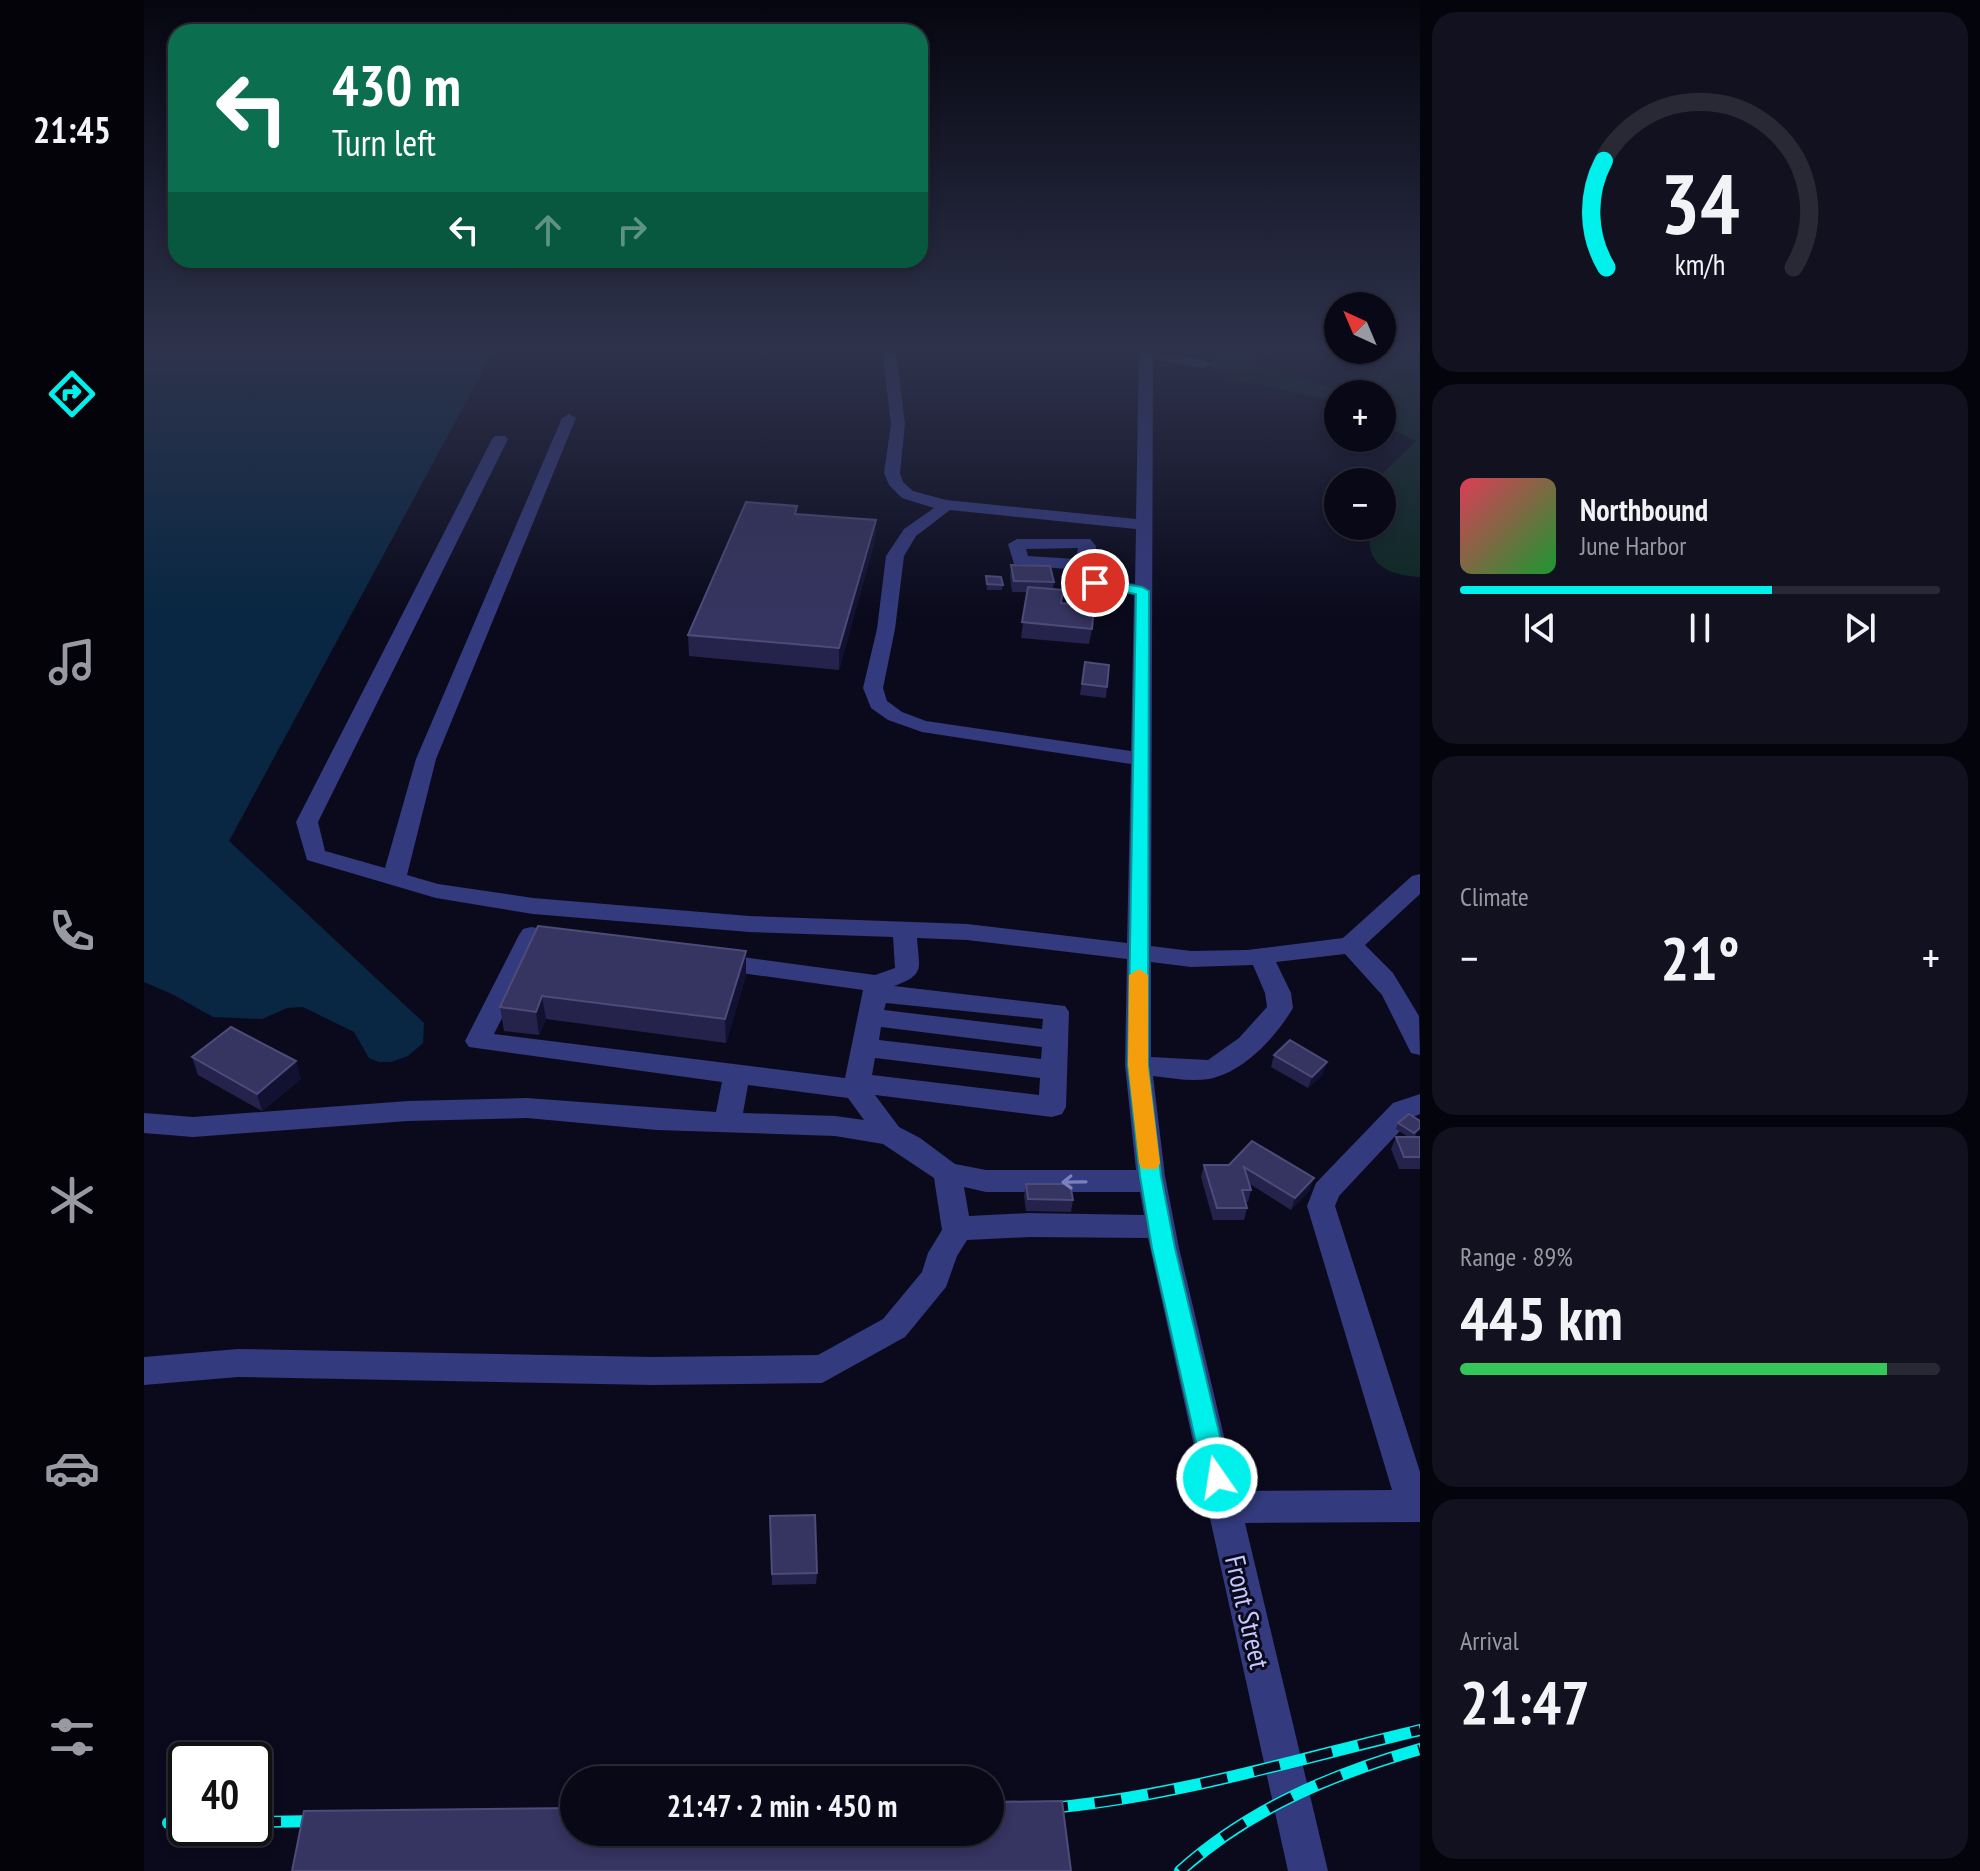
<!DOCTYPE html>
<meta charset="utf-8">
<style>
body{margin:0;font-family:"PT Sans Narrow",sans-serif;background:#11111f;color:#f1f3f6;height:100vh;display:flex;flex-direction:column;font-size:30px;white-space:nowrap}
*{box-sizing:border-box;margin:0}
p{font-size:26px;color:#989aa1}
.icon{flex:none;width:44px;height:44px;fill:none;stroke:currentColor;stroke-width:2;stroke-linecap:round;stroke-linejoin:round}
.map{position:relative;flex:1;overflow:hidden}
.panel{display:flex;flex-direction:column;gap:12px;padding:12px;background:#04040c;width:560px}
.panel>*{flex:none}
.banner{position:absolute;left:24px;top:24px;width:760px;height:244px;border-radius:24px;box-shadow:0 4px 12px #0003,0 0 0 2px #292935;background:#0b6e4f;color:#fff;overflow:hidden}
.needle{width:52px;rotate:316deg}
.controls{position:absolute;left:1180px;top:292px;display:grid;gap:16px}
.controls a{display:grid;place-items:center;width:72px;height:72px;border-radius:50%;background:#080816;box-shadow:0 4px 12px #0003,0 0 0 2px #292935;font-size:40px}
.speed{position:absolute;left:24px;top:1742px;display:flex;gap:16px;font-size:40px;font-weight:700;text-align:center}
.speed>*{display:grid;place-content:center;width:104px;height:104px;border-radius:50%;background:#080816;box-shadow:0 4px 12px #0003,0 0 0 2px #292935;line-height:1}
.speed .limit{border:4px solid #111;border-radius:12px;background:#fff;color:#111}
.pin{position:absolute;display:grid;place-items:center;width:68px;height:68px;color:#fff;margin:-34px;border:4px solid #fff;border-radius:50%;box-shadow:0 2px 8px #0007}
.me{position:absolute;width:88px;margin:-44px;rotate:347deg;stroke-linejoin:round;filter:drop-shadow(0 0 6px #0008)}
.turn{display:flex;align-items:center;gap:28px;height:168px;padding:0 32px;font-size:36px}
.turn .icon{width:104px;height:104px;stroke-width:2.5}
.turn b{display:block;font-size:56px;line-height:68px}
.lanes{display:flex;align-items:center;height:76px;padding:0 32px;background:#0003;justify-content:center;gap:40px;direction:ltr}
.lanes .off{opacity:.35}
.big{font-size:60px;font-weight:600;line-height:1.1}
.panel .card{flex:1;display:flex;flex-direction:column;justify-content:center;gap:12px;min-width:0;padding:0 28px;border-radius:24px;background:#11111f}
.panel .dial{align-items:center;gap:0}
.dial svg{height:208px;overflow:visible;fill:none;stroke:#292935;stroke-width:7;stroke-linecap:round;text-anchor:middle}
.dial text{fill:#f1f3f6;stroke:none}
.song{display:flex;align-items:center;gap:24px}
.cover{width:96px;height:96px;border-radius:12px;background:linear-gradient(135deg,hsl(350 70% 55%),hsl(130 70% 35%))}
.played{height:8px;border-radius:4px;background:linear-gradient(90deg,#00f1eb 65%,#292935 65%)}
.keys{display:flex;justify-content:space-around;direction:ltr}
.heat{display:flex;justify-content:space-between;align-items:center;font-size:44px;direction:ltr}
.charge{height:12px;border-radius:6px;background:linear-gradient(90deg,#34c759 89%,#292935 0)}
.trip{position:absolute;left:416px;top:1766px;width:444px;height:80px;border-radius:40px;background:#080816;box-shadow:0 4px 12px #0003,0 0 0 2px #292935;font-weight:600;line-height:80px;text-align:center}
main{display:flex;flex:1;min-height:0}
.dock{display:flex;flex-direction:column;width:144px;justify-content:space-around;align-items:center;background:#030309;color:#989aa1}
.dock .icon{width:56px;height:56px}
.dock .on{color:#00f1eb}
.dock b{font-size:36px;color:#f1f3f6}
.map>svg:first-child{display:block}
.green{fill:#0d2723}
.water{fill:#092742}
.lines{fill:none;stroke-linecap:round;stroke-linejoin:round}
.minor{fill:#333a7e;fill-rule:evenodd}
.rail-casing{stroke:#00f1eb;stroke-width:12}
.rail{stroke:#0b0a1d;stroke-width:9;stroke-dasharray:27;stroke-linecap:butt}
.wall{fill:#25224c}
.shaded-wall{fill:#131131}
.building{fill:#363460;stroke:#4d4b79;stroke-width:2}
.oneway{stroke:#7c80be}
.route{fill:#00f1eb;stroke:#009d99;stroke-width:2}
.slow{fill:#f59e0b}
.labels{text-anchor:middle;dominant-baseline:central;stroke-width:6;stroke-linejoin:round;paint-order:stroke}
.street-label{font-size:28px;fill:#c6c7ff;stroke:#0b0a1d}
</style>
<main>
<nav class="dock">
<b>21:45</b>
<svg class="icon on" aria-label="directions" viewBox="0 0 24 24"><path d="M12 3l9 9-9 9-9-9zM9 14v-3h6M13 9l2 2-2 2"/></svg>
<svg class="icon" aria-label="music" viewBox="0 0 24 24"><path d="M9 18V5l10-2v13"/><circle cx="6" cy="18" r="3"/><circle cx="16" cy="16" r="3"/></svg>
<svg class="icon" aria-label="phone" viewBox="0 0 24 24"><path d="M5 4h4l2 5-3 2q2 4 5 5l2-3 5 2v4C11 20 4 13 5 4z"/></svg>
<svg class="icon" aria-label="climate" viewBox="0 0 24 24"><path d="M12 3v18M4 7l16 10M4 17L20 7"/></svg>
<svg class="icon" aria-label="car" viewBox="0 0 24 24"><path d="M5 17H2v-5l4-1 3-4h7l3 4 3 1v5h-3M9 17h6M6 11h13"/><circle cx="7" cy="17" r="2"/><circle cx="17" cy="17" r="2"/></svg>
<svg class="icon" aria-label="filters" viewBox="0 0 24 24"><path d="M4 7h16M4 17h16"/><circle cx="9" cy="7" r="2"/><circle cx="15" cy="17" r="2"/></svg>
</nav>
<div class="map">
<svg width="1276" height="1871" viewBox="0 0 1276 1871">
<rect width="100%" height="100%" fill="#0b0a1d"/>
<path class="green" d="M1074,350H1113L1108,363L1191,389C1224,362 1231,351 1276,353V577C1242,575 1219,563 1227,526H1238V474L1272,441L1238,425V394H1194V404C1154,390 1112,387 1072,373L1067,364L1069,353Z"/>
<polygon class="water" points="0,350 350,350 85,841 280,1023 279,1043 264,1056 247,1062 235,1062 225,1058 210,1032 159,1007 143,1008 118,1019 69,1017 28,994 0,982"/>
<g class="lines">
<path class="minor" d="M738,350H752L761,424L756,473L759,482L769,491L802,500L992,519L995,350L1060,360L1067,364L1060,368L1009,359L1007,946L1047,951L1103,950L1199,938L1268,876L1276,874V894L1221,945L1249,973L1275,1016L1276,1055L1267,1053L1238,995L1201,954L1132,962L1147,993L1149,1008C1131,1038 1100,1072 1065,1079C1047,1082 1027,1078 1009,1076L1021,1176L1035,1248L1093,1491L1248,1490L1163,1206L1172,1183L1249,1103L1276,1094V1114L1269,1117L1195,1196L1191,1206L1276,1472V1522L1101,1523L1184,1871H1144L1004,1238L885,1237L823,1240L813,1256L802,1287L761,1337L678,1383L509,1385L94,1377L0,1385V1357L94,1349L509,1357L674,1355L739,1319L778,1272L784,1253L798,1230L790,1178L739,1144L691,1136L513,1130L383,1118L264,1121L49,1137L0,1133V1113L49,1117L264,1101L383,1098L572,1112L578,1082L325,1047L321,1041L375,935L379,929L387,927L431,934L434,940L431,946L422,948L395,944L350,1034L701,1078L719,990L569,969L560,967L557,961L560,955L569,953L731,975L751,968L749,937L605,932L389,914L292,898L163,860L152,822L348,439L351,436H361L364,439L174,822L181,851L241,868L272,759L418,418L425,414L432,418L292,759L263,875L294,884L389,898L605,916L823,924L983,943L987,764L778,732L744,720L727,708L719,688L733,629L742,556L760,529L790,508L758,498L745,485L740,473L747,424ZM806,510L992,529L991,584L950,576L952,546L946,539H873L864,544L870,564L932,570L936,583L990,595L987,751L782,721L758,712L743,701L739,688L751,629L760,556L772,536ZM934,548L932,559L884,556L882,549ZM773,938L823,940L983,959L981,1065L992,1170H842L811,1164L776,1138L755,1127L731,1095L908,1117L918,1114L922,1107L925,1012L921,1006L750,986C782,974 775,969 773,938ZM1007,962L1047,967L1109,965L1121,993L1123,1007L1095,1038L1064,1060L1007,1057ZM742,1003L899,1019L898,1029L740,1010ZM737,1027L898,1047L897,1059L735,1040ZM731,1058L896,1078L895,1095L728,1075ZM604,1085L704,1098L720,1120L691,1116L599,1113ZM820,1187L842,1192H996L1000,1215L885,1213L825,1216Z"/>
<g class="rail-casing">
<g id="rail">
<path d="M897,1809C1027,1798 1150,1760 1276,1730"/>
<polyline points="110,1822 178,1821"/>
<polyline points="24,1823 42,1823"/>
<path d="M1036,1871C1105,1809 1188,1774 1276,1749"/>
</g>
</g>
<use href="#rail" class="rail"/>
</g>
<g class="wall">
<rect x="645" y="350" width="11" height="2"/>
<polygon points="653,514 732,520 731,540 695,670 545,656 544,635"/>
<polygon points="867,565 910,582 909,589 917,603 948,629 945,644 877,638 883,592 868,592 866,576"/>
<polygon points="842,576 859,585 858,590 843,590"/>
<polygon points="941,662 963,687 962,698 936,695"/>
<polygon points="394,926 602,951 602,975 582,1043 402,1019 395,1035 360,1031 356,1007"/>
<polygon points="1130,1055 1179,1074 1164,1088 1127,1067"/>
<polygon points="48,1057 157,1079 118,1111 54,1075"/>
<polygon points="1276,1121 1271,1137 1276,1137 1276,1169 1255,1169 1247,1149 1252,1137 1264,1137 1252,1129 1254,1123"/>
<polygon points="1108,1141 1166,1190 1147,1210 1106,1184 1107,1190 1104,1202 1102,1202 1103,1208 1100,1220 1069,1220 1057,1177 1060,1165 1085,1165"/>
<polygon points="882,1184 929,1200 927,1212 882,1211 880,1196"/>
<polygon points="626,1516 673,1573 672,1584 628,1585"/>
</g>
<g class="shaded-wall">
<polygon points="732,520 731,540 695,670 695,648"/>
<polygon points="602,951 602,975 582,1043 581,1019"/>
<polygon points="398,996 402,1019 395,1035 392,1012"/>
<polygon points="152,1061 157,1079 118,1111 113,1094"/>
<polygon points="1183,1062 1179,1074 1164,1088 1168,1077"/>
<polygon points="1170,1178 1166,1190 1147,1210 1151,1198"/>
</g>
<g class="building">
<polygon points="602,502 653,506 651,514 732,520 695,648 544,635"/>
<polygon points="867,565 906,566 910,582 870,581"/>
<polygon points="842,576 857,577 859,585 843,584"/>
<polygon points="884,587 919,590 917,603 950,606 948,629 878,622"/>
<polygon points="941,662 965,665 963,687 938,684"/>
<polygon points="394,926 602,951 581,1019 398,996 392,1012 356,1007"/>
<polygon points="87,1027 152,1061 113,1094 48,1057"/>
<polygon points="1146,1040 1183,1062 1168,1077 1130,1055"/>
<polygon points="1265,1114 1276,1121 1276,1128 1270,1133 1254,1123"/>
<polygon points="1252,1137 1276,1137 1276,1157 1260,1157"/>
<polygon points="1108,1141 1170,1178 1151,1198 1100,1167 1107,1190 1098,1190 1103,1208 1073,1208 1060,1165 1085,1165"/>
<polygon points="882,1184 926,1184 929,1200 884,1199"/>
<polygon points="671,1515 673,1573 628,1574 626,1516"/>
<polygon points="918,1801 927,1871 148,1871 160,1811 430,1808 430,1832 846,1832 846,1802"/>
</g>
<defs><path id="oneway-shaft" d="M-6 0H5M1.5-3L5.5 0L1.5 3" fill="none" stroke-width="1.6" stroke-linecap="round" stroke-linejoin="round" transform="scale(2)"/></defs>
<use class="oneway" href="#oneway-shaft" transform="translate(930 1182) rotate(179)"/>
<linearGradient id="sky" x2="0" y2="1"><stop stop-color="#060610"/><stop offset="0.57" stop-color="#2e334c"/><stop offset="1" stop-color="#2e334c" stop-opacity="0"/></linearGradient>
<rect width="1276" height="612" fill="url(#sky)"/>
<polygon class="route" points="951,579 998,587 1005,591 1004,1065 1017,1176 1031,1248 1086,1478 1082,1486 1073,1490 1064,1486 1060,1478 1008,1248 996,1176 984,1065 992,594 946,586 946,580"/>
<polygon class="slow" points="995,969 1004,975 1004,1065 1016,1163 1013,1169 998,1169 995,1163 984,1065 985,975"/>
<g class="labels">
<g class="street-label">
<text transform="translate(1104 1612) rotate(77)">Front Street</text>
</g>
</g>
</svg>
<div class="controls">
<a><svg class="needle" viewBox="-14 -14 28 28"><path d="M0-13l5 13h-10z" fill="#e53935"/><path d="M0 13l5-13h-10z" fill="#989aa1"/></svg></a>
<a>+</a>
<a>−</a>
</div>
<div class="speed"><div class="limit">40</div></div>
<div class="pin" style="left:951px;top:583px;background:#d93025"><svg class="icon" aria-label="arrive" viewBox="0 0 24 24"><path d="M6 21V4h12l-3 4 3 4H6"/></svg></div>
<svg class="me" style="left:1073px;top:1478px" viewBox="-20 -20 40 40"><circle r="17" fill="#00f1eb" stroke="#fff" stroke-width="3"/><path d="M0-11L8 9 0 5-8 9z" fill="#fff"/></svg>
<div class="trip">21:47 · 2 min · 450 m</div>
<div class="banner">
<div class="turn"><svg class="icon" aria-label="left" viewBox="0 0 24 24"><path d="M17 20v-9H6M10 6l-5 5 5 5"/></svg><div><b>430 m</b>Turn left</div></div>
<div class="lanes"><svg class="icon" aria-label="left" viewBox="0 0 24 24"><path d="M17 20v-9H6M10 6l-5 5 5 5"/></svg><svg class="icon off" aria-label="ahead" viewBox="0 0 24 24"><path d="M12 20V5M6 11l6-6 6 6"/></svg><svg class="icon off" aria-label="right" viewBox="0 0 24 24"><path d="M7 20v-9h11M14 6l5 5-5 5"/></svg></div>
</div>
</div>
<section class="panel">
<div class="card dial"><svg viewBox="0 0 100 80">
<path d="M14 69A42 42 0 1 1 86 69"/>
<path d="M14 69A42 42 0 0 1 13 28" stroke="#00f1eb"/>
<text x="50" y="56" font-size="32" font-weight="700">34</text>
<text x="50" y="72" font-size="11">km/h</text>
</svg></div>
<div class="card">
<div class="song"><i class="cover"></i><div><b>Northbound</b><p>June Harbor</p></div></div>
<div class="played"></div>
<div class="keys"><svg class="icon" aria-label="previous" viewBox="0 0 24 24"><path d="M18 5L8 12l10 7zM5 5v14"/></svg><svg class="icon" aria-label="pause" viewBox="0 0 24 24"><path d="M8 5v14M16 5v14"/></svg><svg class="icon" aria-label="next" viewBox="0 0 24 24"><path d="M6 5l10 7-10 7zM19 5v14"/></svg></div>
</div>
<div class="card"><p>Climate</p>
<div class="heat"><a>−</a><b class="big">21°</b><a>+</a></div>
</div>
<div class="card"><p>Range · 89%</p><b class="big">445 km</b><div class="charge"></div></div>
<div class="card"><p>Arrival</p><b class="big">21:47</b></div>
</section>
</main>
